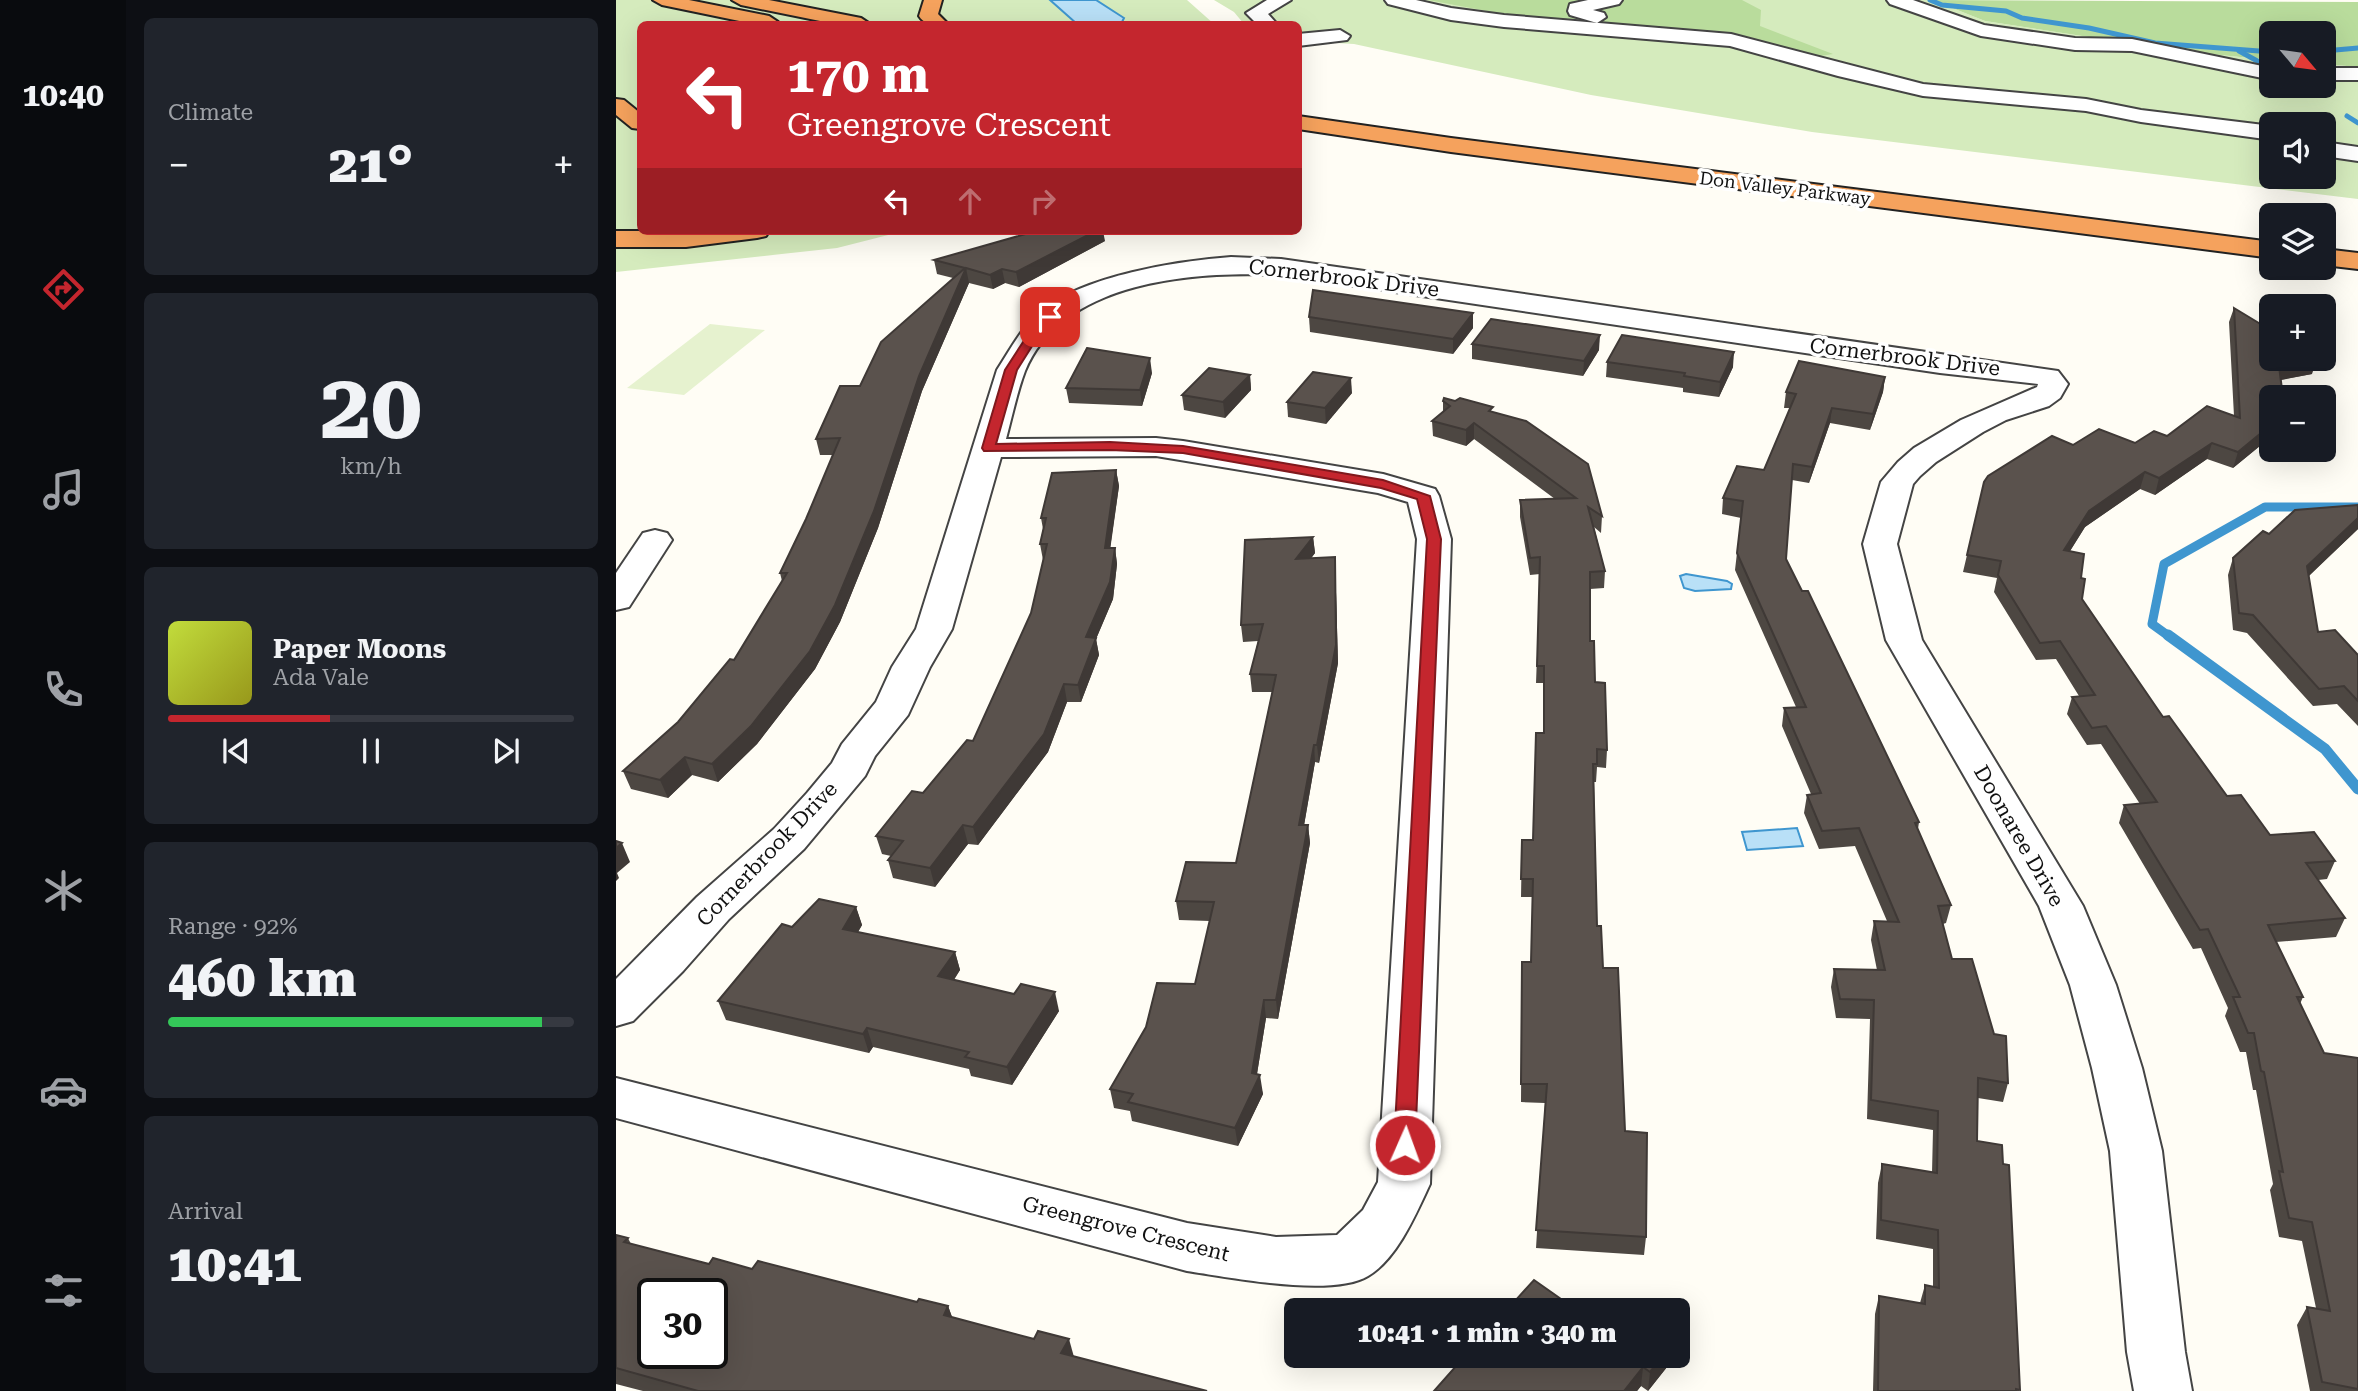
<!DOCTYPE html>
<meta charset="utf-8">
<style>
body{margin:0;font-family:"Roboto Serif",serif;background:#20242c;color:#f1f3f6;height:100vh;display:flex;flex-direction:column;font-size:26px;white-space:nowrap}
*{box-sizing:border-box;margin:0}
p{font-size:23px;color:#9ea1a6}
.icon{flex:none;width:38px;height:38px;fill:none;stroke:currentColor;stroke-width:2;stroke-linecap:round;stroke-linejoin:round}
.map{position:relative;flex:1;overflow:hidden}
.details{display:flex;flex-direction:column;gap:18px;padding:18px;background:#0d0f14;width:490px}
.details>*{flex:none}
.hud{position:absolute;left:21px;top:21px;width:665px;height:214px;border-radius:10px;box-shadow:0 7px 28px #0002;background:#c4262e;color:#fff;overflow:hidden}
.needle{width:46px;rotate:119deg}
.fabs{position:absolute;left:1643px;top:21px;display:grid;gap:14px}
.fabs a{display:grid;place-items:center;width:77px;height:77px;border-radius:10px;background:#171b24;box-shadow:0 7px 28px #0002;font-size:35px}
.speed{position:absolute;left:21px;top:1278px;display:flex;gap:14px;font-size:35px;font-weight:700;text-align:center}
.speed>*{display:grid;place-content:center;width:91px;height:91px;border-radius:50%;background:#171b24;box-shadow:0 7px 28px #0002;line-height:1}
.speed .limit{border:4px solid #111;border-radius:10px;background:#fff;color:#111}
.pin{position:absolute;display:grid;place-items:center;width:60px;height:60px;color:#fff;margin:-30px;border-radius:14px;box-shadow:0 4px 10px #0006}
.me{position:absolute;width:77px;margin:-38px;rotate:2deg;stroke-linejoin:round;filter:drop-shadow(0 0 5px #0008)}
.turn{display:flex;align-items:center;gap:24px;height:147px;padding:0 35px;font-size:32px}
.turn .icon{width:91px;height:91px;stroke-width:2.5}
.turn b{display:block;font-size:49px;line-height:60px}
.lanes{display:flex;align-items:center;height:66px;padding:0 35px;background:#0003;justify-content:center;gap:35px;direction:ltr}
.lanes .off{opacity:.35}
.big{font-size:52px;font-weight:800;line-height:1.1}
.details .widget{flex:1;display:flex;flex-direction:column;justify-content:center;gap:10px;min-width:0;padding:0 24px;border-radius:10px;background:#20242c}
.details .dial{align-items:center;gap:0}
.dial b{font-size:91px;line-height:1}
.song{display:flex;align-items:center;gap:21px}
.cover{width:84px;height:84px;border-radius:10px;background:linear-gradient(135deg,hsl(70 70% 55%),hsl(60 70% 35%))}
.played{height:7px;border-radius:4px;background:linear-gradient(90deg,#c4262e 40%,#363941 40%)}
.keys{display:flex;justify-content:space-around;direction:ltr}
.heat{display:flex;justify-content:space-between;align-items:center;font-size:38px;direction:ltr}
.charge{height:10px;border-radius:5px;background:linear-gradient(90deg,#34c759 92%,#363941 0)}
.trip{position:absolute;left:668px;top:1298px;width:406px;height:70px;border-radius:10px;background:#171b24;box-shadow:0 7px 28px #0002;font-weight:800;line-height:70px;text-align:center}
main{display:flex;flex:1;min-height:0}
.dock{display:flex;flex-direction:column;width:126px;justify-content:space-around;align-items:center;background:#090b0e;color:#9ea1a6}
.dock .icon{width:49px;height:49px}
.dock .on{color:#c4262e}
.dock b{font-size:32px;color:#f1f3f6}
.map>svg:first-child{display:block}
.green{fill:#d5ebbd;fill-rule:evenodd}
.forest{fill:#b9dc9c}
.pitch{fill:#e6f2cf}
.water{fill:#b9e0f7;stroke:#3f96cf;stroke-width:2}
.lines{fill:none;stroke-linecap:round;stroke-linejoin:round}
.stream-far2{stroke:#3f96cf;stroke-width:5}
.stream-far1{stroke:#3f96cf;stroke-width:9}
.stream{stroke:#3f96cf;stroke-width:11}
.minor-casing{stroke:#444;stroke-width:4}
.highway-casing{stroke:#222;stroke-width:4}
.minor{fill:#fff;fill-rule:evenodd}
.highway{fill:#f5a25d;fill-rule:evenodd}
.wall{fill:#4d4742}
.shaded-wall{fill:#3f3936}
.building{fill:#5a524d;stroke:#3f3936;stroke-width:2;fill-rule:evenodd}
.route{fill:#c4262e;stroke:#7f191e;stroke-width:2}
.labels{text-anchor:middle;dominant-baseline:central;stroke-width:7;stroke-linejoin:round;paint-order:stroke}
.far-street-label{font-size:18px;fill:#111;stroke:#fff}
.street-label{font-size:21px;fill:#111;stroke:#fff}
</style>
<main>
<nav class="dock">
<b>10:40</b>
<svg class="icon on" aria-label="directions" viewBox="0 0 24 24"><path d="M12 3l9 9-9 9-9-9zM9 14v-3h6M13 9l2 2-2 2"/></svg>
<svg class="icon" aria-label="music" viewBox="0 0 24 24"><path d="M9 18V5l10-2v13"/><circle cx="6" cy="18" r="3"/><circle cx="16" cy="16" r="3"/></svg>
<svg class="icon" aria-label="phone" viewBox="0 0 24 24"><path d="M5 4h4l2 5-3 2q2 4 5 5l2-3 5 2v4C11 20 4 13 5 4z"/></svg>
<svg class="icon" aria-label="climate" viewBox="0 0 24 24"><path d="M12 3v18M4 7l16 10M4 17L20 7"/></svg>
<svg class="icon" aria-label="car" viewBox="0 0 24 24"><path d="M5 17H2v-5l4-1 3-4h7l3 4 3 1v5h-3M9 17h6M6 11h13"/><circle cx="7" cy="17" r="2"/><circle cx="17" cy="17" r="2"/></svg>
<svg class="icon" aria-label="filters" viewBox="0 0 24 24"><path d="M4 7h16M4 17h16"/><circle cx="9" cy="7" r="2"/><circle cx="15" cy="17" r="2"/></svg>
</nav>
<section class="details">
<div class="widget"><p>Climate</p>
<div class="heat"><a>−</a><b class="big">21°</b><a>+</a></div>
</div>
<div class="widget dial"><b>20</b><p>km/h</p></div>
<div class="widget">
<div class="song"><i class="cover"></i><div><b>Paper Moons</b><p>Ada Vale</p></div></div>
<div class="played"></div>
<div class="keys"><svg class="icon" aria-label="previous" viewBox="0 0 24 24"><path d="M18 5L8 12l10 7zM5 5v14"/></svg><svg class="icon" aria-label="pause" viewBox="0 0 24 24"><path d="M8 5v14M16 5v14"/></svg><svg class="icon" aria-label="next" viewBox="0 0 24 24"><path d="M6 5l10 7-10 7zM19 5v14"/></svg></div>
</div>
<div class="widget"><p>Range · 92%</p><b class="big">460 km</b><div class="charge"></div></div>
<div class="widget"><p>Arrival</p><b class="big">10:41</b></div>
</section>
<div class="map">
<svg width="1742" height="1391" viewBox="0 0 1742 1391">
<rect width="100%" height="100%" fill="#fffdf5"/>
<g class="green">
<polygon points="0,0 571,0 598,24 24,24 24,231 288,231 221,248 0,272"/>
<path d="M598,0H1316L1369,21L1563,51L1655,60L1656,86H1708V64L1742,67V199L1196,132L975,95L738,44L683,41L682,24H628L618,12ZM1656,124H1708V177H1656Z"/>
</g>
<g class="forest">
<polygon points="812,0 1126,0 1145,10 1144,26 1217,54 1204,56 1019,28 887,14"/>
<polygon points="1316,0 1742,2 1742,67 1708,64 1708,33 1656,33 1655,60 1563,51 1369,21"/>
</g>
<polygon class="pitch" points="94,324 149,330 68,395 11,388"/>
<g class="water">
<polygon points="434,0 480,0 508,18 505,24 461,24"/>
<polygon points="1070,574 1111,581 1116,584 1115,589 1079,591 1068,588 1064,576"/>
<polygon points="1181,828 1187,846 1131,850 1126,832"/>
</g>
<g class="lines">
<g class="stream-far2">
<polyline points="1314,0 1326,5 1390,11 1406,18 1473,28 1539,43 1656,52"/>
<polyline points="1623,51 1656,69"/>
<polyline points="1708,51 1742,48"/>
<polyline points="1731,116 1742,123"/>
</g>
<polyline class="stream-far1" points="1554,637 1536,624 1548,564 1649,507 1742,507"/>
<polyline class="stream" points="1552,635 1709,749 1742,789"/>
<g class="minor-casing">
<g id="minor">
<polygon points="651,0 675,0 652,14 661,24 641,24 630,13"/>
<polygon points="769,0 800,0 835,8 888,15 1115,34 1307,84 1470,99 1525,110 1656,126 1656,140 1525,122 1470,111 1307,96 1222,76 1114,46 888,27 835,20 772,4"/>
<polygon points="972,0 1006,0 1003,4 977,10 988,13 990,17 981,23 954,15 952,11 954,4"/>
<polygon points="1271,0 1297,0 1368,25 1459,38 1516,39 1656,68 1656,80 1516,51 1459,50 1365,36 1274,4"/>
<polygon points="724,30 734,36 731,40 682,46 682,34"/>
<rect x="1708" y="68" width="34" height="12"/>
<polygon points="1708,142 1742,147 1742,161 1708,156"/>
<path d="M615,257L665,259L1442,371L1452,384L1444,398L1433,406L1390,420L1367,432L1320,462L1304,476L1297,484L1281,544L1306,640L1467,906L1500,985L1526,1068L1546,1151L1569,1352L1576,1391H1518L1511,1352L1494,1151L1476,1068L1454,985L1423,906L1270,640L1247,544L1265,482L1282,462L1298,448L1345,420L1421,387L1422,384L1324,373L665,275C581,271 447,279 409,371C401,392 396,417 390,439L540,438L567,441L767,474L819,489L823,496L835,539L814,1184C800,1214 781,1259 752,1276C716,1298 612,1277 571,1271L0,1118V1078L571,1223L660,1237L721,1235L747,1210L762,1182L801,539L792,502L762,493L540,456L385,457L336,629L314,667L292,715L259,756L249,776L188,849L113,919L67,971L17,1021L0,1026V979L81,897L158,829L191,793L216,763L226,744L260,702L276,667L300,629L381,370C394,350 407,325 426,310C469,276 560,261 615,257Z"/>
<polygon points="39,530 51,533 56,540 13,607 0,610 0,573 27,533"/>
</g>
</g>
<g class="highway-casing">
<g id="highway">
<polygon points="37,0 73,0 153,16 162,22 161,24 138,24 46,5"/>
<polygon points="116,0 153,0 245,18 254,24 219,24 125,5"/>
<path d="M308,0H326L322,14L332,24C320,24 310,27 303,16Z"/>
<polygon points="0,99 8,100 24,113 24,129 16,128 0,115"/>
<polygon points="682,116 835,138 1656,242 1656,258 835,152 682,129"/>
<polygon points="0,231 153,231 150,236 141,238 70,247 0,247"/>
<polygon points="1708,249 1742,253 1742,269 1708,265"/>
</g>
</g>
<use href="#minor" class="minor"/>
<use href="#highway" class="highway"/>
</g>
<g class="wall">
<polygon points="489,241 403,287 389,283 377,289 353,283 306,391 262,528 224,622 199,669 141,744 102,782 76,775 52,798 15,789 7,771 62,722 118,660 166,581 164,573 190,519 218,455 204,455 200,439 337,278 321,274 318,260"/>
<polygon points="1618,308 1696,374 1665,380 1656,397 1656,436 1617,468 1591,459 1539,495 1524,489 1469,527 1454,551 1465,578 1466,599 1547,717 1611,796 1654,835 1719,861 1711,879 1702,880 1729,918 1720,937 1660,942 1687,997 1684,1004 1708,1053 1742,1058 1742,1391 1694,1391 1681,1325 1691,1307 1700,1308 1686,1241 1663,1237 1654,1190 1657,1184 1640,1090 1637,1090 1630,1052 1624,1052 1609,1016 1612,1008 1585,948 1577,949 1503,823 1508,805 1524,804 1485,744 1471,745 1451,714 1456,697 1463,696 1440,659 1420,660 1378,592 1381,578 1347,572 1351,555 1457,445 1519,443 1551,436 1618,416 1613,322"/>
<polygon points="693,317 857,328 837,354 694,332"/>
<polygon points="856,344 983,350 967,376 856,359"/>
<polygon points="991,362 1117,367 1103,397 1067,392 1067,388 990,377"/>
<polygon points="536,373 526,406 453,403 450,388"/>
<polygon points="634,375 635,390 609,418 568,410 566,395"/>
<polygon points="1269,377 1267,392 1254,430 1214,423 1193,483 1176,480 1170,559 1303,822 1302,829 1335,905 1330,923 1327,924 1336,959 1392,1083 1387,1102 1362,1098 1361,1141 1387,1164 1403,1391 1257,1391 1259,1314 1263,1296 1304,1303 1309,1285 1317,1287 1317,1249 1260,1239 1262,1183 1266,1164 1316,1173 1317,1130 1251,1119 1254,1019 1220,1018 1215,987 1218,969 1261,970 1255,940 1258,921 1271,921 1239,846 1203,849 1188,813 1191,795 1195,794 1166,726 1168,708 1180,707 1119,570 1125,518 1106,514 1107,498 1148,470 1174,408 1168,408 1170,392"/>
<polygon points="736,393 710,424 672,417 671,402"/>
<polygon points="827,401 877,412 986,516 985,533 978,527 989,571 988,588 974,589 974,641 979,682 991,750 990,768 981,767 980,782 978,782 981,926 1009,1131 1030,1237 1028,1255 920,1248 929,1103 905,1102 906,962 915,962 917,897 905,897 906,840 917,840 927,733 927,683 920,683 924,574 914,575 904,517 904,500 939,499 858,439 850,446 817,436 816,421 827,412"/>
<polygon points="500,470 503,486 494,548 499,548 501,564 497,599 480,639 483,655 465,702 451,702 432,752 362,845 352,844 319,887 277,878 272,860 275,856 266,854 260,836 307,793 357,741 415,613 427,560 424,544 427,529 425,518"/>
<polygon points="1742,505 1742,529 1693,576 1702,632 1742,655 1742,726 1721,704 1697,706 1631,633 1617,630 1612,575 1617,558 1653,534"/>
<polygon points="697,537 699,553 695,558 719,557 722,663 703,763 699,762 688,825 692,825 694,843 662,1019 650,1018 641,1074 647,1094 622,1146 516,1121 514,1111 498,1108 494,1089 579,984 594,921 563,920 560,901 620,863 656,692 636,692 634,674 642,641 627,642 625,625"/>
<polygon points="240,907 246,925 242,932 339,952 344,970 338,980 443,1011 396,1085 355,1076 353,1069 257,1047 253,1053 110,1020 102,1001 176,927"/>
<polygon points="0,1235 12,1238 15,1244 93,1264 136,1269 301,1302 332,1306 336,1317 457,1356 591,1391 27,1391 0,1384"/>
<polygon points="849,1356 1051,1367 1032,1391 1025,1386 1021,1391 818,1391"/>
</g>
<g class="shaded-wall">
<polygon points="480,231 487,231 489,241 403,287 400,272"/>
<polygon points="350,268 353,283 306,391 262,528 224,622 199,669 141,744 102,782 96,764 303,376"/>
<polygon points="386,269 389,283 377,289 374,275"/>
<polygon points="857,313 857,328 837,354 837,339"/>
<polygon points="984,335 983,350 967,376 968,361"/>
<polygon points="1118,352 1117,367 1103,397 1104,382"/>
<polygon points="534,358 536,373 526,406 524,390"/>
<polygon points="1701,359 1696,374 1658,381 1663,366"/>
<polygon points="634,375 635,390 609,418 607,402"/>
<polygon points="1269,377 1267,392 1254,430 1257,414"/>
<polygon points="735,378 736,393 710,424 709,408"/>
<polygon points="1216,408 1214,423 1193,483 1196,467"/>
<polygon points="858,423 858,439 850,446 850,430"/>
<polygon points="1656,424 1656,436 1617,468 1622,452"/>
<polygon points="1596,443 1591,459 1539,495 1543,478"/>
<polygon points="500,470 503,486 492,565 489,548"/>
<polygon points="1529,472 1524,489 1469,527 1444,567 1448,550 1473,511"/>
<polygon points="1742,518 1742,529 1685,583 1691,566"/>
<polygon points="697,537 699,553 682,576 680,559"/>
<polygon points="499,548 501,564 497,599 480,639 483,655 465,702 462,685 470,637"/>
<polygon points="719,557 722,663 703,763 701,745"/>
<polygon points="448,684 451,702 432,752 362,845 357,827"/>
<polygon points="698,745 699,762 685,843 683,825"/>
<polygon points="69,757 76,775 52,798 44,780"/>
<polygon points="347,825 352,844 319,887 314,868"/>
<polygon points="692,825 694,843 662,1019 660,1000"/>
<polygon points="6,843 14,862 1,873 3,878 0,881 0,848"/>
<polygon points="240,907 246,925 233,947 227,929"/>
<polygon points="339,952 344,970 327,995 322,976"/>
<polygon points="439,992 443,1011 396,1085 391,1067"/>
<polygon points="648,1000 650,1018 639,1086 644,1075 647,1094 622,1146 619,1128 636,1073"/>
<polygon points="251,1028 257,1047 253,1053 247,1034"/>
<polygon points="332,1306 339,1325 328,1315"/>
<polygon points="453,1339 458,1357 445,1353"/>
<polygon points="1047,1356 1052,1356 1051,1367 1032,1391 1034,1372"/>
<polygon points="1027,1367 1025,1386 1021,1391 1008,1391"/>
</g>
<g class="building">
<polygon points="420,231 480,231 400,272 386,269 374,275 350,268 303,376 258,511 219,605 194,651 135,726 96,764 69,757 44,780 7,771 62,722 114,659 118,660 171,573 164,573 190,519 224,438 200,439 224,386 244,386 265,342 349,268 318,260"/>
<polygon points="697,290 857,313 837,339 693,317"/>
<polygon points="1618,308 1656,331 1656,359 1699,359 1663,366 1667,397 1656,397 1656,424 1622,452 1596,443 1543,478 1529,472 1473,511 1448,550 1468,554 1465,578 1469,579 1466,599 1547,717 1553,716 1611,796 1625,795 1654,835 1698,832 1719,861 1690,863 1729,918 1652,925 1687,997 1681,997 1708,1053 1742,1058 1742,1389 1706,1382 1691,1307 1714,1311 1696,1222 1673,1218 1663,1171 1667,1172 1648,1072 1645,1071 1638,1033 1632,1033 1617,997 1624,997 1592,929 1584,930 1508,805 1541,802 1490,726 1476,728 1456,697 1479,695 1444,641 1424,643 1382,575 1385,561 1351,555 1368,482 1372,476 1436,436 1457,445 1483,429 1519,443 1538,431 1551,436 1591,406 1624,418"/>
<polygon points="875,319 984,335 968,361 856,344"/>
<polygon points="1006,335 1118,352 1104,382 1068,376 1069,373 991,362"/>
<polygon points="471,348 534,358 524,390 450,388"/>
<polygon points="1183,361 1269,377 1257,414 1216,408 1196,467 1177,464 1170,559 1186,591 1192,591 1303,822 1299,823 1335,905 1322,906 1336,959 1356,959 1378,1034 1390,1036 1392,1083 1362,1078 1361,1141 1386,1145 1387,1164 1393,1165 1404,1390 1400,1389 1400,1391 1262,1391 1263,1296 1309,1304 1309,1285 1323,1288 1322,1230 1265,1220 1266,1164 1321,1173 1322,1111 1255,1100 1258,1000 1224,999 1218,969 1269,970 1258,921 1283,922 1243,828 1206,831 1191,795 1205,793 1168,708 1190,707 1121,553 1127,501 1107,498 1121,466 1148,470 1180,394 1170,392"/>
<polygon points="593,368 634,375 607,402 566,395"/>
<polygon points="697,372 735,378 709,408 671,402"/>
<polygon points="828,398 839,401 844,398 877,407 873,411 910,421 972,464 986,516 972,507 989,571 974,572 974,641 978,641 979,682 989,683 991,750 981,749 981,764 977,764 981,926 985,926 987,968 1002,968 1009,1131 1031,1133 1030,1237 920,1230 931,1084 905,1084 906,962 915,962 917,879 905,879 906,840 917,840 920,733 928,733 928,666 921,666 924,557 914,558 904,500 960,498 858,423 850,430 816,421 834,406 827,401"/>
<polygon points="500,470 489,548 499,548 494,582 470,637 480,638 462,685 448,684 428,734 357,827 347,825 314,868 272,860 287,841 260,836 296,791 307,793 351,740 357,741 415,613 431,544 424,544 430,518 425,518 436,473"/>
<polygon points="1742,505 1742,518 1691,566 1702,632 1719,630 1742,655 1742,701 1728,686 1703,689 1637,615 1623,613 1617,558 1647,531 1653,534 1679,510"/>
<polygon points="697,537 680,559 719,557 720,645 701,745 698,745 683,825 692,825 660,1000 648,1000 636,1073 644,1075 619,1128 512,1102 517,1094 494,1089 530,1027 541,983 579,984 598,902 560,901 570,862 620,863 660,675 634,674 647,624 625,625 629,540"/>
<polygon points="0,841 6,843 0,848"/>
<polygon points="203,899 240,907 227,929 339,952 322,976 398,994 405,984 439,992 391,1067 349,1057 353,1052 251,1028 247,1034 102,1001 166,924 176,927"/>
<path d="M0,1235L12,1238L8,1242L93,1264L97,1258L136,1269L142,1261L301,1302L303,1299L332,1306L328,1315L418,1339L422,1331L453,1339L445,1353L591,1391H82L0,1368ZM37,1293H96V1353H37Z"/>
<polygon points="918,1280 962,1311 890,1311"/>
<polygon points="849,1356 1047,1356 1034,1372 1027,1367 1008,1391 818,1391"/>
</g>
<polygon class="route" points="430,314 439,317 418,343 401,370 380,444 494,442 567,446 767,480 814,496 825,539 799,1145 796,1151 789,1154 781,1151 778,1145 811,539 801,499 765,488 567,453 494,450 368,451 366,448 389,370 409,339"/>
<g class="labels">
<g class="far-street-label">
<text transform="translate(1169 188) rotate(7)">Don Valley Parkway</text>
</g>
<g class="street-label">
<text transform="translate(728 278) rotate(7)">Cornerbrook Drive</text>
<text transform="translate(1289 357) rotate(7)">Cornerbrook Drive</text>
<text transform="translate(1403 836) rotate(60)">Doonaree Drive</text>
<text transform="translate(151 854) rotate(-46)">Cornerbrook Drive</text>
<text transform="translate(510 1229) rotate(14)">Greengrove Crescent</text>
</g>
</g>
</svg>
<div class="fabs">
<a><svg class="needle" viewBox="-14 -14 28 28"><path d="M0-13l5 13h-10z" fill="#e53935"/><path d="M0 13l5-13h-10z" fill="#9ea1a6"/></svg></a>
<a><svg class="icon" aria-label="sound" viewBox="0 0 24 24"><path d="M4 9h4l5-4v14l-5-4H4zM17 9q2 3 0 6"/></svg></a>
<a><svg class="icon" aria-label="layers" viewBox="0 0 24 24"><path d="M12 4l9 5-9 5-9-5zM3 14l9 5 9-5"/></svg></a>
<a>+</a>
<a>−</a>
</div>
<div class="speed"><div class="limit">30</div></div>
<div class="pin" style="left:434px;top:317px;background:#d93025"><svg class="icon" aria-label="arrive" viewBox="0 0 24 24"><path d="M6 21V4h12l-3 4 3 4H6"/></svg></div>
<svg class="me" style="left:789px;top:1145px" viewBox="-20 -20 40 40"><circle r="17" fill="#c4262e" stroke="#fff" stroke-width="3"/><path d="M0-11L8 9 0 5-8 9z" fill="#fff"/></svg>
<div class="trip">10:41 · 1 min · 340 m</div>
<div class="hud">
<div class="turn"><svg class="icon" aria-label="left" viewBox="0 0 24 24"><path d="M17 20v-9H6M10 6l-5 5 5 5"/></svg><div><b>170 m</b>Greengrove Crescent</div></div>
<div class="lanes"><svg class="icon" aria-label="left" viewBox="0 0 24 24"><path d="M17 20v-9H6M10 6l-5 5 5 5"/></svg><svg class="icon off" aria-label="ahead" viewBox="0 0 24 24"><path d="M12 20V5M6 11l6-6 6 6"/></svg><svg class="icon off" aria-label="right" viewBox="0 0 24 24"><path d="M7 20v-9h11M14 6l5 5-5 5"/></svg></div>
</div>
</div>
</main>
